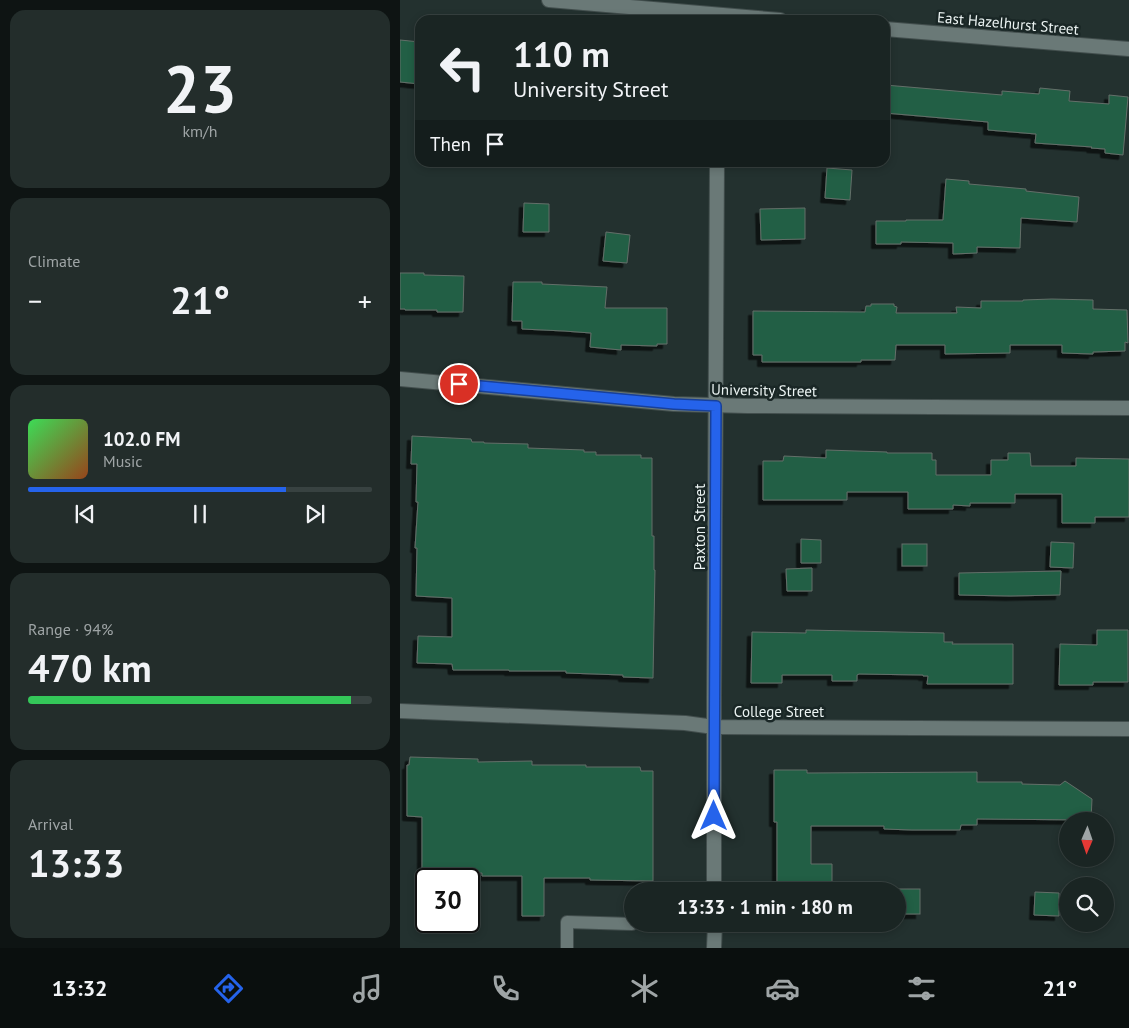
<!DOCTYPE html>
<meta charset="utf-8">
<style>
body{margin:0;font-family:"PT Sans",sans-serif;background:#232d2b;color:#f1f3f6;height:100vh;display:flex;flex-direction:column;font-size:19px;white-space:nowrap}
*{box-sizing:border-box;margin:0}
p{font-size:16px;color:#9fa5a6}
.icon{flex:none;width:28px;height:28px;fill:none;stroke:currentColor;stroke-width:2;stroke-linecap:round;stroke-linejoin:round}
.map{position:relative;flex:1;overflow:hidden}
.side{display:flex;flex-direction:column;gap:10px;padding:10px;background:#0e1413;width:400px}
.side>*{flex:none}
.banner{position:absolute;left:15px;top:15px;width:475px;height:152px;border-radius:15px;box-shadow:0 2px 8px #0003,0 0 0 1px #384241;background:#1a2523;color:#f1f3f6;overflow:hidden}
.needle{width:32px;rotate:182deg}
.controls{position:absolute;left:659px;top:812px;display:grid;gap:10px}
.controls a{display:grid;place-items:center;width:55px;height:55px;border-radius:50%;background:#1a2523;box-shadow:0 2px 8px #0003,0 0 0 1px #384241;font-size:25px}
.speed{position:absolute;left:15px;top:868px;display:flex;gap:10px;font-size:25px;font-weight:700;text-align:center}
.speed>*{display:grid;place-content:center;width:65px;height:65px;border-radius:50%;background:#1a2523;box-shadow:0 2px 8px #0003,0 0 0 1px #384241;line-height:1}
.speed .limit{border:2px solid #111;border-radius:8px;background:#fff;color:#111}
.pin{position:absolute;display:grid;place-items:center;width:42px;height:42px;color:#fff;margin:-21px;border:2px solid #fff;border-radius:50%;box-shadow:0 1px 5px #0007}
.me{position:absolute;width:55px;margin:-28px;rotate:0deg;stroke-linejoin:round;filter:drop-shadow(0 0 4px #0008)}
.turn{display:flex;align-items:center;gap:18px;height:105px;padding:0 15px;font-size:22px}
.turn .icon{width:65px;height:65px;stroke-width:2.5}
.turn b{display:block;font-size:35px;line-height:42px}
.then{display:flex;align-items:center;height:48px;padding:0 15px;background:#0003;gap:10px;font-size:19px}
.big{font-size:38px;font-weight:800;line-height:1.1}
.side .tile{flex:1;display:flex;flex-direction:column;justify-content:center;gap:8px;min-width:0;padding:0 18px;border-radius:15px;background:#232d2b}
.side .dial{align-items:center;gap:0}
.dial b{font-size:65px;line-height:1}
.song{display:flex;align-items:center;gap:15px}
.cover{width:60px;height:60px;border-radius:8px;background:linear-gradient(135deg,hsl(130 70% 55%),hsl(20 70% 35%))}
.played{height:5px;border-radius:2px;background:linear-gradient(90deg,#2563eb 75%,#384241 75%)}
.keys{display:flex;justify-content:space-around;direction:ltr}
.heat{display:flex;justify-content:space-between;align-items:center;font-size:28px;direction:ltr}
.charge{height:8px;border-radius:4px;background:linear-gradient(90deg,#34c759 94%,#384241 0)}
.trip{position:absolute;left:224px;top:882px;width:282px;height:50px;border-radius:25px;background:#1a2523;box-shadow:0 2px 8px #0003,0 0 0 1px #384241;font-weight:800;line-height:50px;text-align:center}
.menu{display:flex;height:80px;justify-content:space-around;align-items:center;background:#0a0f0e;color:#9fa5a6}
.menu .icon{width:35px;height:35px}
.menu .on{color:#2563eb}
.menu b{font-size:22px;color:#f1f3f6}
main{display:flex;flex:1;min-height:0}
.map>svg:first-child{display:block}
.building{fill:#235f45;stroke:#636f69;filter:url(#shadow)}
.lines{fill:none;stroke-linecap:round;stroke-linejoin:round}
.service-casing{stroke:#424e4d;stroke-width:14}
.minor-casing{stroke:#424e4d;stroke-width:16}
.service{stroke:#6a7977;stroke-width:12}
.minor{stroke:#6a7977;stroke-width:14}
.route-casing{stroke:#184099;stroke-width:12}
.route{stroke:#2563eb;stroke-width:9}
.labels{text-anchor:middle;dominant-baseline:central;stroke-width:5;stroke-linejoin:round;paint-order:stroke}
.street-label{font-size:15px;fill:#ecf4f3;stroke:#1a2726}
</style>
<main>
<section class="side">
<div class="tile dial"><b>23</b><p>km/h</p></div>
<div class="tile"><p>Climate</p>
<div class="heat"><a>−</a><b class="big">21°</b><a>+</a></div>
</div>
<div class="tile">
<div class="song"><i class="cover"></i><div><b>102.0 FM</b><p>Music</p></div></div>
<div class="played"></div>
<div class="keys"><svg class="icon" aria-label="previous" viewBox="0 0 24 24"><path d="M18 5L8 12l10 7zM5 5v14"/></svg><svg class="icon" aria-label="pause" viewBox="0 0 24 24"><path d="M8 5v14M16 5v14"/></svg><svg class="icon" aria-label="next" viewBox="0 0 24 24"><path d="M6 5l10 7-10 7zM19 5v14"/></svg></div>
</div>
<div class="tile"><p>Range · 94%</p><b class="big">470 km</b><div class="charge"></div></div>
<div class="tile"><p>Arrival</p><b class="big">13:33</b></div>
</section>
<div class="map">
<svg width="729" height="948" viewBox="0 0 729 948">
<defs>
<filter id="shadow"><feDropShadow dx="-4.5" dy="4.5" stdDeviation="0" flood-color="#0009"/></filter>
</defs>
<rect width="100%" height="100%" fill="#23312f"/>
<g class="building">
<polygon points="0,40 20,42 20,84 0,82"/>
<polygon points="485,85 602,95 602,91 639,94 640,88 670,91 669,101 709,104 709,95 728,97 723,155 705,153 705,149 691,148 692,147 635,143 636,134 588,130 588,122 485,113"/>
<polygon points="427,168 452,170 450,200 425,198"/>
<polygon points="546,179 569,181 569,184 626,189 626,191 679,197 677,222 621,218 620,248 577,247 577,253 553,254 553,243 501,242 501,244 476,244 476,221 506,221 506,220 543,220"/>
<polygon points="124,203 149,204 149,232 123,232"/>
<polygon points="405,208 405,239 361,240 360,209"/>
<polygon points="206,232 230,235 227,263 203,261"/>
<polygon points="0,273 24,273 24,275 64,276 63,312 37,312 37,310 5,310 5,309 0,309"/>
<polygon points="113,282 142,282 142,284 207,287 205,308 267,308 267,344 257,344 257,346 221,345 221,350 190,347 191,333 164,331 122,329 122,321 112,321"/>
<polygon points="652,299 693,300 693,309 727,310 728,343 725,342 725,351 693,352 693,354 662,353 662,345 610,345 610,353 545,354 545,345 496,345 495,360 461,360 461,362 362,362 362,355 353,355 353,311 465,312 466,306 471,306 471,304 494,304 494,306 497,307 496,313 557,313 556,307 581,308 581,301 623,301 623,300"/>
<polygon points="12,436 71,439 72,442 84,442 84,443 128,444 128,448 184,450 184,452 196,452 196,455 241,455 241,458 252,458 252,536 254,536 254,570 255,570 253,678 223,677 223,675 166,673 166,671 109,671 109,670 53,670 52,664 17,663 18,636 52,637 52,598 16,596 17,548 15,548 18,502 16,502 17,464 11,464"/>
<polygon points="426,450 487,452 487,453 532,453 532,460 536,460 536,475 591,475 591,460 608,460 608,453 630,453 631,466 676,466 676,458 729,459 729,517 695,517 695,523 662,523 662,494 615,494 615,503 570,503 570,506 553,505 553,509 508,509 508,492 447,492 447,500 363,500 363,461 383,461 384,456 426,458"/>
<polygon points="401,539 421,540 421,563 401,563"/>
<polygon points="651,542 674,543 673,568 650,567"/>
<rect x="502" y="544" width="25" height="22"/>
<polygon points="412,568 412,591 387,591 386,569"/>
<polygon points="661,571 660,595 610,596 559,595 559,573"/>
<polygon points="406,630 544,633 544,642 553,642 552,644 613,644 613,684 527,684 528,676 523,676 523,675 459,674 457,675 457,681 432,681 432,675 382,675 382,683 351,683 352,632 406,633"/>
<polygon points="697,630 728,630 728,682 693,682 693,685 659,685 660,644 697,645"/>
<polygon points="10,757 78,759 78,762 132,761 132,765 186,765 186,767 240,767 241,771 253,771 253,881 190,880 190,878 144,878 144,916 122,916 122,876 82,876 82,873 22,874 22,817 7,816 7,765 9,765"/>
<polygon points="374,770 407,770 407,773 577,772 577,782 622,782 622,784 660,785 665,781 692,799 691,820 577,819 577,825 561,825 560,830 512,830 484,829 484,826 411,826 411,864 432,864 432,885 377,885 377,822 374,822"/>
<rect x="498" y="889" width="22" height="25"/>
<polygon points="635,892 659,893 659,916 634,915"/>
</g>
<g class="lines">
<g class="service-casing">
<g id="service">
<polyline points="243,924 284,925 300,924"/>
<polyline points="167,948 167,922 232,924"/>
</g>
</g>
<g class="minor-casing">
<g id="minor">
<polyline points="149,0 380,20"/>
<polyline points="485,29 729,49"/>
<polyline points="0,379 274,404 347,406 729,408"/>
<polyline points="0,711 285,723 314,727 729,729"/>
<polyline points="314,891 314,697 317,162"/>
<polyline points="314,948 315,924"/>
</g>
</g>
<use href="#service" class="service"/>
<use href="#minor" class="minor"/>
</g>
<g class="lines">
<g class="route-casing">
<polyline id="route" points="59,384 274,404 316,406 314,816"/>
</g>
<use href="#route" class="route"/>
</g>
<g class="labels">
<g class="street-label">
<text transform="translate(608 23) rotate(5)">East Hazelhurst Street</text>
<text transform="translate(364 390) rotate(1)">University Street</text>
<text transform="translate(299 527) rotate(-90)">Paxton Street</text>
<text x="379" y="711">College Street</text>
</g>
</g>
</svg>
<div class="controls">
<a><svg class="needle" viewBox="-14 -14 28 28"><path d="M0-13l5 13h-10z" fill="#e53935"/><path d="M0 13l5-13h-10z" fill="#9fa5a6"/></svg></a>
<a><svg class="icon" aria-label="search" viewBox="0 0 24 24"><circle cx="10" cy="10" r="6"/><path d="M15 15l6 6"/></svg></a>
</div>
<div class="speed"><div class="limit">30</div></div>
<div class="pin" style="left:59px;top:384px;background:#d93025"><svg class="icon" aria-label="arrive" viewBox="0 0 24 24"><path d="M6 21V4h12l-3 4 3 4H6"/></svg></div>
<svg class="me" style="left:314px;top:816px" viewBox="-20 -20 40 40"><path d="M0-17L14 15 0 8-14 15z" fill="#2563eb" stroke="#fff" stroke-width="4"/></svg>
<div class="trip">13:33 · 1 min · 180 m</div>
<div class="banner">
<div class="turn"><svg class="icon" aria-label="left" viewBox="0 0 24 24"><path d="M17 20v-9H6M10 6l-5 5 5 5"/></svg><div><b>110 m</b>University Street</div></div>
<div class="then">Then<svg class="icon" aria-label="arrive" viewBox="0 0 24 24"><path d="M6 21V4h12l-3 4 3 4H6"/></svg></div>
</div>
</div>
</main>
<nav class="menu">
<b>13:32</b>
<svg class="icon on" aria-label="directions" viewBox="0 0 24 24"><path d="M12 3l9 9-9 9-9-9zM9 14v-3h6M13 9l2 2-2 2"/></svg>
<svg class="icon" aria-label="music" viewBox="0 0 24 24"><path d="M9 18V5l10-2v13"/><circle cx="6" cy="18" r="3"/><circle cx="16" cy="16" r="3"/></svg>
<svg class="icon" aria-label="phone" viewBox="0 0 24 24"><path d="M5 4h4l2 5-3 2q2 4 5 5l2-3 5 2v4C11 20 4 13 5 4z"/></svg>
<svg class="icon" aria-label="climate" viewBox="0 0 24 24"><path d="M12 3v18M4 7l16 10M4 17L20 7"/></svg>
<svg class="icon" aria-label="car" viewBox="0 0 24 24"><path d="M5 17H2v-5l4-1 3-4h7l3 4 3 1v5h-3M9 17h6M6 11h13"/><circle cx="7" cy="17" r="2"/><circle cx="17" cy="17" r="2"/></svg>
<svg class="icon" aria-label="filters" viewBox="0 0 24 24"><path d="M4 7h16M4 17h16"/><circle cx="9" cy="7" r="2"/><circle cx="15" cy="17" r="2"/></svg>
<b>21°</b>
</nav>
